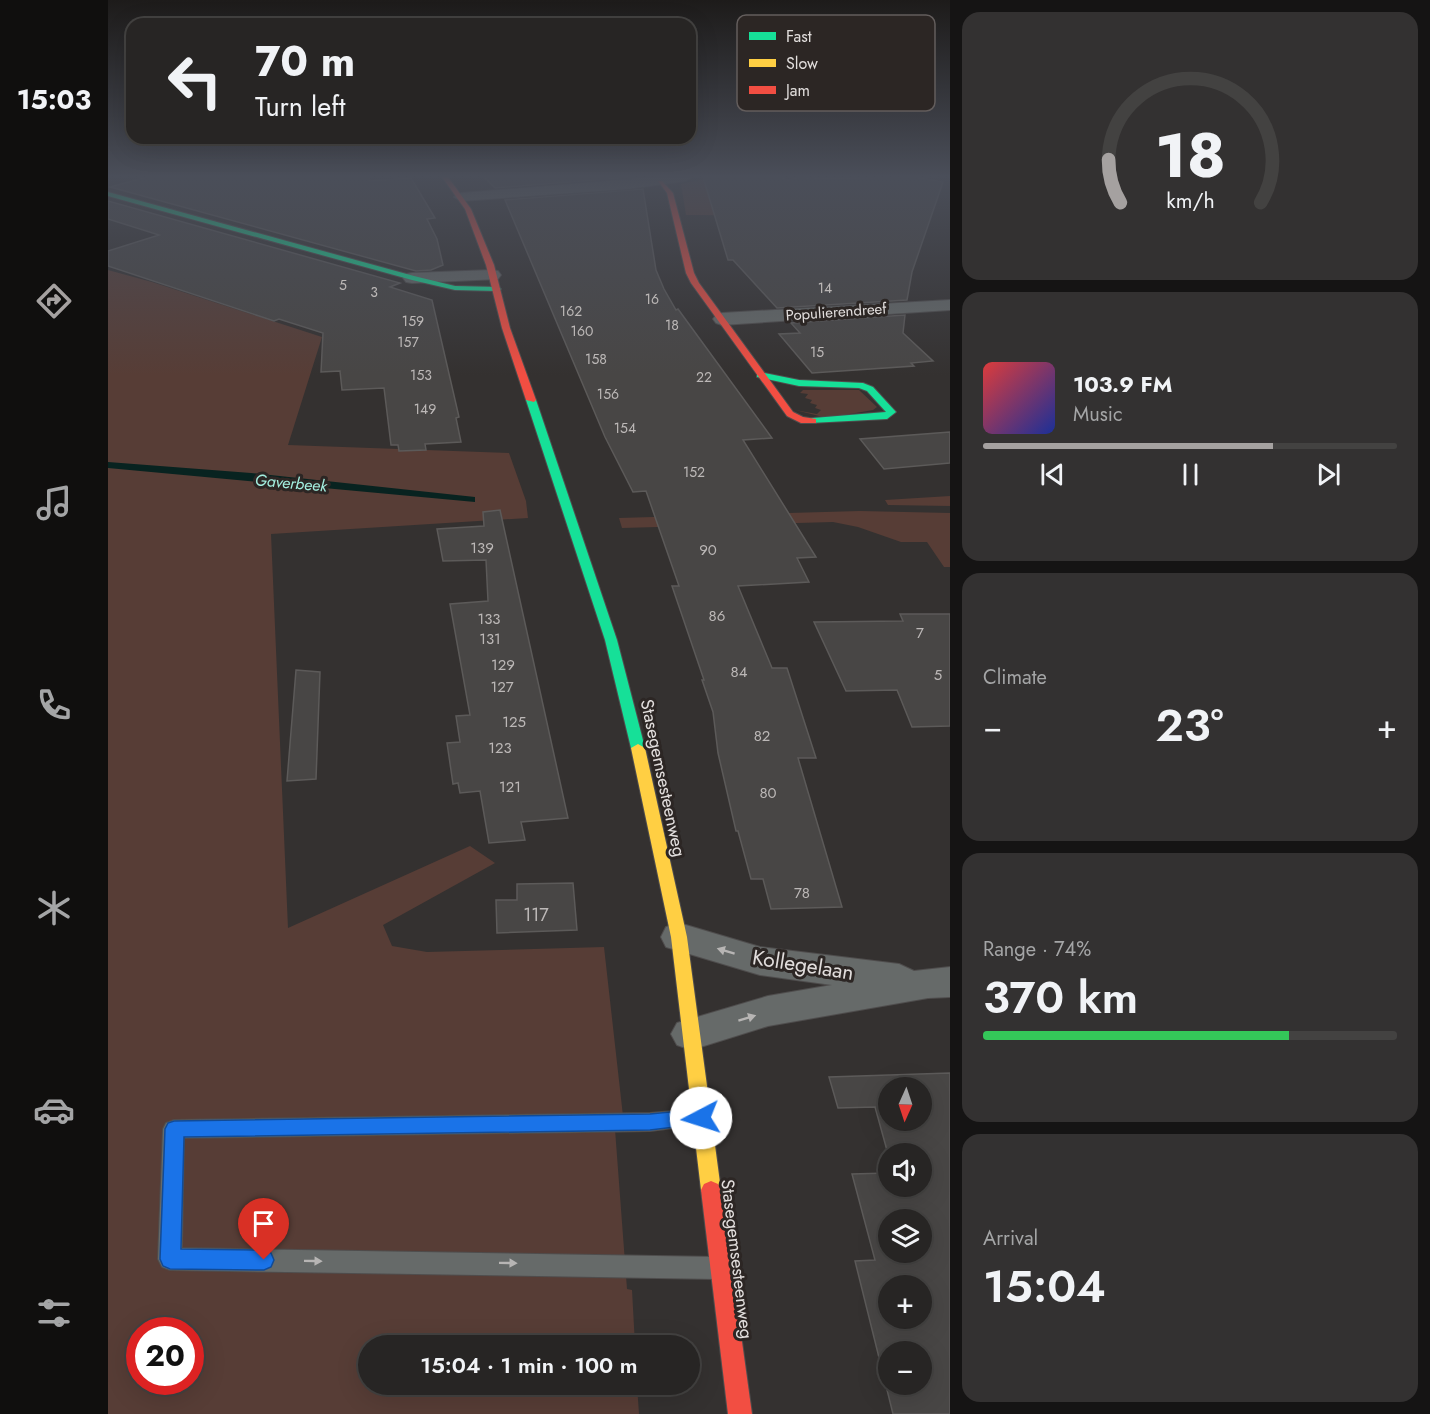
<!DOCTYPE html>
<meta charset="utf-8">
<style>
body{margin:0;font-family:Jost,sans-serif;background:#333131;color:#f1f3f6;height:100vh;display:flex;flex-direction:column;font-size:22px;white-space:nowrap}
*{box-sizing:border-box;margin:0}
p{font-size:20px;color:#a4a5a6}
.icon{flex:none;width:33px;height:33px;fill:none;stroke:currentColor;stroke-width:2;stroke-linecap:round;stroke-linejoin:round}
.map{position:relative;flex:1;overflow:hidden}
.drawer{display:flex;flex-direction:column;gap:12px;padding:12px;background:#151414;width:480px}
.drawer>*{flex:none}
.guide{position:absolute;left:18px;top:18px;width:570px;height:126px;border-radius:18px;box-shadow:0 6px 24px #0002,0 0 0 2px #434241;background:#272524;color:#f1f3f6;overflow:hidden}
.needle{width:39px;rotate:183deg}
.controls{position:absolute;left:770px;top:1077px;display:grid;gap:12px}
.controls a{display:grid;place-items:center;width:54px;height:54px;border-radius:50%;background:#272524;box-shadow:0 6px 24px #0002,0 0 0 2px #434241;font-size:30px}
.speed{position:absolute;left:18px;top:1317px;display:flex;gap:12px;font-size:30px;font-weight:700;text-align:center}
.speed>*{display:grid;place-content:center;width:78px;height:78px;border-radius:50%;background:#272524;box-shadow:0 6px 24px #0002,0 0 0 2px #434241;line-height:1}
.speed .limit{border:9px solid #d22;background:#fff;color:#111}
.pin{position:absolute;display:grid;place-items:center;width:51px;height:51px;color:#fff;margin:-62px -26px;border-radius:50% 50% 50% 0;rotate:-45deg;box-shadow:0 0 6px #0007}
.pin .icon{rotate:45deg}
.me{position:absolute;width:66px;margin:-33px;rotate:265deg;stroke-linejoin:round;filter:drop-shadow(0 0 4px #0008)}
.turn{display:flex;align-items:center;gap:21px;height:126px;padding:0 30px;font-size:27px}
.turn .icon{width:78px;height:78px;stroke-width:2.5}
.turn b{display:block;font-size:42px;line-height:51px}
.big{font-size:45px;font-weight:600;line-height:1.1}
.drawer .card{flex:1;display:flex;flex-direction:column;justify-content:center;gap:9px;min-width:0;padding:0 21px;border-radius:18px;background:#333131}
.drawer .dial{align-items:center;gap:0}
.dial svg{height:156px;overflow:visible;fill:none;stroke:#434241;stroke-width:7;stroke-linecap:round;text-anchor:middle}
.dial text{fill:#f1f3f6;stroke:none}
.song{display:flex;align-items:center;gap:18px}
.cover{width:72px;height:72px;border-radius:9px;background:linear-gradient(135deg,hsl(0 70% 55%),hsl(230 70% 35%))}
.played{height:6px;border-radius:3px;background:linear-gradient(90deg,#a5a1a0 70%,#434241 70%)}
.keys{display:flex;justify-content:space-around;direction:ltr}
.heat{display:flex;justify-content:space-between;align-items:center;font-size:33px;direction:ltr}
.charge{height:9px;border-radius:4px;background:linear-gradient(90deg,#34c759 74%,#434241 0)}
.trip{position:absolute;left:250px;top:1335px;width:342px;height:60px;border-radius:30px;background:#272524;box-shadow:0 6px 24px #0002,0 0 0 2px #434241;font-weight:600;line-height:60px;text-align:center}
main{display:flex;flex:1;min-height:0}
.tabs{display:flex;flex-direction:column;width:108px;justify-content:space-around;align-items:center;background:#100f0e;color:#a4a5a6}
.tabs .icon{width:42px;height:42px}
.tabs .selected{color:#a5a1a0}
.tabs b{font-size:27px;color:#f1f3f6}
.map>svg:first-child{display:block}
.green{fill:#573d36;fill-rule:evenodd}
.water{fill:#082320}
.building{fill:#484645;stroke:#5c5a59;stroke-width:1.5;fill-rule:evenodd}
.lines{fill:none;stroke-linecap:round;stroke-linejoin:round}
.lane-casing{stroke:#4f4d4d;stroke-width:2}
.street-casing{stroke:#4f4d4d;stroke-width:2}
.fast-casing{stroke:#4f4d4d;stroke-width:2}
.slow-casing{stroke:#4f4d4d;stroke-width:2}
.jam-casing{stroke:#4f4d4d;stroke-width:2}
.lane{fill:#666a69;fill-rule:evenodd}
.street{fill:#666a69;fill-rule:evenodd}
.fast{fill:#16e098;fill-rule:evenodd}
.slow{fill:#ffcf43;fill-rule:evenodd}
.jam{fill:#f24e42;fill-rule:evenodd}
.oneway{fill:#b7b5b4}
.route{fill:#1a73e8;stroke:#114b97;stroke-width:1.5}
.labels{text-anchor:middle;dominant-baseline:central;stroke-width:6;stroke-linejoin:round;paint-order:stroke}
.far-number-label{font-size:14px;fill:#bcb8b7}
.far-street-label{font-size:15px;fill:#e2dedd;stroke:#2c2624}
.number-label{font-size:15px;fill:#bcb8b7}
.far-water-label{font-size:16px;font-style:italic;fill:#a3eedf;stroke:#2c2624}
.street-label{font-size:18px;fill:#e2dedd;stroke:#2c2624}
.near-number-label{font-size:18px;fill:#bcb8b7}
.near-street-label{font-size:21px;fill:#e2dedd;stroke:#2c2624}
.key{fill:#2c2624;stroke:#635d5c;stroke-width:1.5}
.key-label{font-size:16px;fill:#e2dedd}
</style>
<main>
<nav class="tabs">
<b>15:03</b>
<svg class="icon selected" aria-label="directions" viewBox="0 0 24 24"><path d="M12 3l9 9-9 9-9-9zM9 14v-3h6M13 9l2 2-2 2"/></svg>
<svg class="icon" aria-label="music" viewBox="0 0 24 24"><path d="M9 18V5l10-2v13"/><circle cx="6" cy="18" r="3"/><circle cx="16" cy="16" r="3"/></svg>
<svg class="icon" aria-label="phone" viewBox="0 0 24 24"><path d="M5 4h4l2 5-3 2q2 4 5 5l2-3 5 2v4C11 20 4 13 5 4z"/></svg>
<svg class="icon" aria-label="climate" viewBox="0 0 24 24"><path d="M12 3v18M4 7l16 10M4 17L20 7"/></svg>
<svg class="icon" aria-label="car" viewBox="0 0 24 24"><path d="M5 17H2v-5l4-1 3-4h7l3 4 3 1v5h-3M9 17h6M6 11h13"/><circle cx="7" cy="17" r="2"/><circle cx="17" cy="17" r="2"/></svg>
<svg class="icon" aria-label="filters" viewBox="0 0 24 24"><path d="M4 7h16M4 17h16"/><circle cx="9" cy="7" r="2"/><circle cx="15" cy="17" r="2"/></svg>
</nav>
<div class="map">
<svg width="842" height="1414" viewBox="0 0 842 1414">
<rect width="100%" height="100%" fill="#343130"/>
<g class="green">
<polygon points="606,177 622,177 710,206 708,216 578,215 573,184"/>
<path d="M0,270L44,282L214,337L180,445L401,453L418,501L420,518L163,534L180,928L362,846L387,863L275,925L284,946L319,952L496,947L515,1116H506L519,1289L524,1290L527,1345L261,1346V1384L529,1385L531,1414H0ZM32,1330H82V1382H32Z"/>
<polygon points="695,390 751,390 769,407 765,410 719,418 687,410 709,414 713,410 707,408 709,405 702,403 704,400 697,398 700,394 692,393"/>
<polygon points="842,496 842,506 780,505 777,500"/>
<polygon points="752,511 842,513 842,567 836,567 819,542 793,542 750,527 725,522 514,528 511,518"/>
</g>
<polygon class="water" points="0,462 143,473 367,497 367,502 0,468"/>
<g class="building">
<polygon points="39,177 261,177 262,181 303,178 327,218 319,219 329,239 335,265 323,270 308,271 2,187"/>
<polygon points="376,177 524,177 387,188"/>
<polygon points="595,177 671,177 680,180 695,177 701,179 807,177 835,182 804,272 799,300 669,308 625,260 620,260"/>
<polygon points="535,189 548,270 556,289 568,310 570,309 664,438 635,440 708,557 689,558 701,582 630,586 664,668 679,668 708,758 690,758 734,907 663,909 655,879 643,879 630,831 628,831 610,753 605,712 594,680 596,680 564,586 571,586 538,491 525,492 497,437 397,200"/>
<polygon points="0,201 292,283 282,287 324,300 351,417 348,418 353,442 317,444 318,450 291,451 290,445 283,445 276,388 234,390 232,371 213,372 215,333 171,319 166,321 0,266 0,251 51,235 0,219"/>
<polygon points="797,315 795,333 825,361 803,363 806,366 704,373 671,334 692,333 683,323"/>
<polygon points="842,432 842,463 776,469 752,439"/>
<polygon points="392,510 460,818 413,822 417,840 381,843 372,791 352,793 350,783 345,784 339,743 352,742 348,716 362,715 342,604 380,601 378,560 335,561 329,529 376,526 375,512"/>
<polygon points="792,614 842,614 842,726 804,727 789,690 738,691 706,622 795,621"/>
<polygon points="188,670 212,672 208,779 179,781"/>
<polygon points="465,883 469,930 389,933 388,900 409,900 409,884"/>
<path d="M842,1073V1414H785L747,1261L767,1260L744,1174L780,1173V1186H813V1154H780L767,1107L730,1108L721,1077ZM780,1088H813V1120H780ZM780,1220H813V1252H780ZM780,1286H813V1318H780ZM780,1352H813V1384H780Z"/>
</g>
<g class="lines">
<g class="lane-casing">
<polygon id="lane" points="590,1109 597,1112 601,1118 597,1124 542,1131 76,1138 74,1248 608,1257 616,1260 620,1268 616,1276 608,1279 62,1270 54,1267 50,1259 55,1129 58,1123 66,1120 542,1113"/>
</g>
<g class="street-casing">
<g id="street">
<polygon points="548,177 584,177 577,181 520,189 353,201 346,197 353,193"/>
<polygon points="384,270 390,271 393,275 390,279 304,283 298,282 295,278 298,274 304,273"/>
<polygon points="842,300 842,310 614,325 608,323 605,319 608,315 614,313"/>
<polygon points="571,923 652,947 791,964 806,971 842,967 842,997 820,998 660,1026 583,1050 569,1045 563,1034 569,1023 660,996 724,985 652,975 558,947 553,937 558,927"/>
</g>
</g>
<g class="fast-casing">
<g id="fast">
<polygon points="0,192 306,276 347,286 389,287 393,289 389,291 347,290 304,280 0,196"/>
<polygon points="652,372 691,380 755,383 765,387 788,412 779,419 702,423 702,419 705,418 778,412 759,391 751,388 691,386 649,377 649,373"/>
<polygon points="420,398 428,400 509,640 537,748 535,751 530,752 523,748 497,640 418,400"/>
</g>
</g>
<g class="slow-casing">
<polygon id="slow" points="530,744 537,748 579,937 613,1190 610,1196 603,1199 596,1196 593,1190 563,937 523,748"/>
</g>
<g class="jam-casing">
<g id="jam">
<polygon points="334,177 340,177 363,209 386,265 402,328 428,400 426,402 418,400 394,328 378,265 357,209"/>
<polygon points="550,181 554,181 565,193 586,273 591,283 685,412 695,417 708,419 708,423 693,423 679,416 583,283 578,273 559,193"/>
<polygon points="603,1181 610,1184 613,1190 644,1414 620,1414 593,1190 596,1184"/>
</g>
</g>
<use href="#lane" class="lane"/>
<use href="#street" class="street"/>
<use href="#fast" class="fast"/>
<use href="#slow" class="slow"/>
<use href="#jam" class="jam"/>
</g>
<defs><path id="oneway-solid" d="M-6-.8H1V-3.2L6.5 0L1 3.2V.8H-6Z" transform="scale(1.5)"/></defs>
<g class="oneway">
<use href="#oneway-solid" transform="translate(618 951) rotate(-163)"/>
<use href="#oneway-solid" transform="translate(639 1018) rotate(-17)"/>
<use href="#oneway-solid" transform="translate(205 1261) rotate(1)"/>
<use href="#oneway-solid" transform="translate(400 1263) rotate(1)"/>
</g>
<linearGradient id="sky" x2="0" y2="1"><stop stop-color="#1d1b1a"/><stop offset="0.47" stop-color="#4a4e59"/><stop offset="1" stop-color="#4a4e59" stop-opacity="0"/></linearGradient>
<rect width="842" height="375" fill="url(#sky)"/>
<polygon class="route" points="593,1109 600,1112 603,1118 600,1123 542,1130 76,1137 73,1249 156,1250 163,1253 166,1260 163,1267 156,1270 62,1269 55,1266 52,1259 57,1129 60,1123 66,1121 542,1114"/>
<g class="labels">
<g class="far-number-label">
<text x="235" y="285">5</text>
<text x="717" y="288">14</text>
<text x="266" y="292">3</text>
<text x="544" y="299">16</text>
<text x="463" y="311">162</text>
<text x="305" y="321">159</text>
<text x="564" y="325">18</text>
<text x="474" y="331">160</text>
<text x="300" y="342">157</text>
<text x="709" y="352">15</text>
<text x="488" y="359">158</text>
<text x="313" y="375">153</text>
<text x="596" y="377">22</text>
<text x="500" y="394">156</text>
<text x="317" y="409">149</text>
<text x="517" y="428">154</text>
<text x="586" y="472">152</text>
</g>
<g class="far-street-label">
<text transform="translate(728 312) rotate(-4)">Populierendreef</text>
</g>
<g class="number-label">
<text x="374" y="548">139</text>
<text x="600" y="550">90</text>
<text x="609" y="616">86</text>
<text x="381" y="619">133</text>
<text x="812" y="633">7</text>
<text x="382" y="639">131</text>
<text x="395" y="665">129</text>
<text x="631" y="672">84</text>
<text x="830" y="675">5</text>
<text x="394" y="687">127</text>
<text x="406" y="722">125</text>
<text x="654" y="736">82</text>
<text x="392" y="748">123</text>
<text x="402" y="787">121</text>
<text x="660" y="793">80</text>
<text x="694" y="893">78</text>
</g>
<g class="far-water-label">
<text transform="translate(183 483) rotate(5)">Gaverbeek</text>
</g>
<g class="street-label">
<text transform="translate(555 778) rotate(78)">Stasegemsesteenweg</text>
<text transform="translate(629 1259) rotate(83)">Stasegemsesteenweg</text>
</g>
<g class="near-number-label">
<text x="428" y="915">117</text>
</g>
<g class="near-street-label">
<text transform="translate(695 965) rotate(9)">Kollegelaan</text>
</g>
</g>
<rect x="629" y="15" width="198" height="96" rx="9" class="key"/>
<rect x="641" y="32" width="27" height="8" fill="#16e098"/>
<rect x="641" y="59" width="27" height="8" fill="#ffcf43"/>
<rect x="641" y="86" width="27" height="8" fill="#f24e42"/>
<g class="key-label">
<text x="678" y="42">Fast</text>
<text x="678" y="69">Slow</text>
<text x="678" y="96">Jam</text>
</g>
</svg>
<div class="controls">
<a><svg class="needle" viewBox="-14 -14 28 28"><path d="M0-13l5 13h-10z" fill="#e53935"/><path d="M0 13l5-13h-10z" fill="#a4a5a6"/></svg></a>
<a><svg class="icon" aria-label="sound" viewBox="0 0 24 24"><path d="M4 9h4l5-4v14l-5-4H4zM17 9q2 3 0 6"/></svg></a>
<a><svg class="icon" aria-label="layers" viewBox="0 0 24 24"><path d="M12 4l9 5-9 5-9-5zM3 14l9 5 9-5"/></svg></a>
<a>+</a>
<a>−</a>
</div>
<div class="speed"><div class="limit">20</div></div>
<div class="pin" style="left:156px;top:1260px;background:#d93025"><svg class="icon" aria-label="arrive" viewBox="0 0 24 24"><path d="M6 21V4h12l-3 4 3 4H6"/></svg></div>
<svg class="me" style="left:593px;top:1118px" viewBox="-20 -20 40 40"><circle r="19" fill="#fff"/><path d="M0-13L10 11 0 6-10 11z" fill="#1a73e8"/></svg>
<div class="trip">15:04 · 1 min · 100 m</div>
<div class="guide">
<div class="turn"><svg class="icon" aria-label="left" viewBox="0 0 24 24"><path d="M17 20v-9H6M10 6l-5 5 5 5"/></svg><div><b>70 m</b>Turn left</div></div>
</div>
</div>
<section class="drawer">
<div class="card dial"><svg viewBox="0 0 100 80">
<path d="M14 69A42 42 0 1 1 86 69"/>
<path d="M14 69A42 42 0 0 1 8 47" stroke="#a5a1a0"/>
<text x="50" y="56" font-size="32" font-weight="700">18</text>
<text x="50" y="72" font-size="11">km/h</text>
</svg></div>
<div class="card">
<div class="song"><i class="cover"></i><div><b>103.9 FM</b><p>Music</p></div></div>
<div class="played"></div>
<div class="keys"><svg class="icon" aria-label="previous" viewBox="0 0 24 24"><path d="M18 5L8 12l10 7zM5 5v14"/></svg><svg class="icon" aria-label="pause" viewBox="0 0 24 24"><path d="M8 5v14M16 5v14"/></svg><svg class="icon" aria-label="next" viewBox="0 0 24 24"><path d="M6 5l10 7-10 7zM19 5v14"/></svg></div>
</div>
<div class="card"><p>Climate</p>
<div class="heat"><a>−</a><b class="big">23°</b><a>+</a></div>
</div>
<div class="card"><p>Range · 74%</p><b class="big">370 km</b><div class="charge"></div></div>
<div class="card"><p>Arrival</p><b class="big">15:04</b></div>
</section>
</main>
